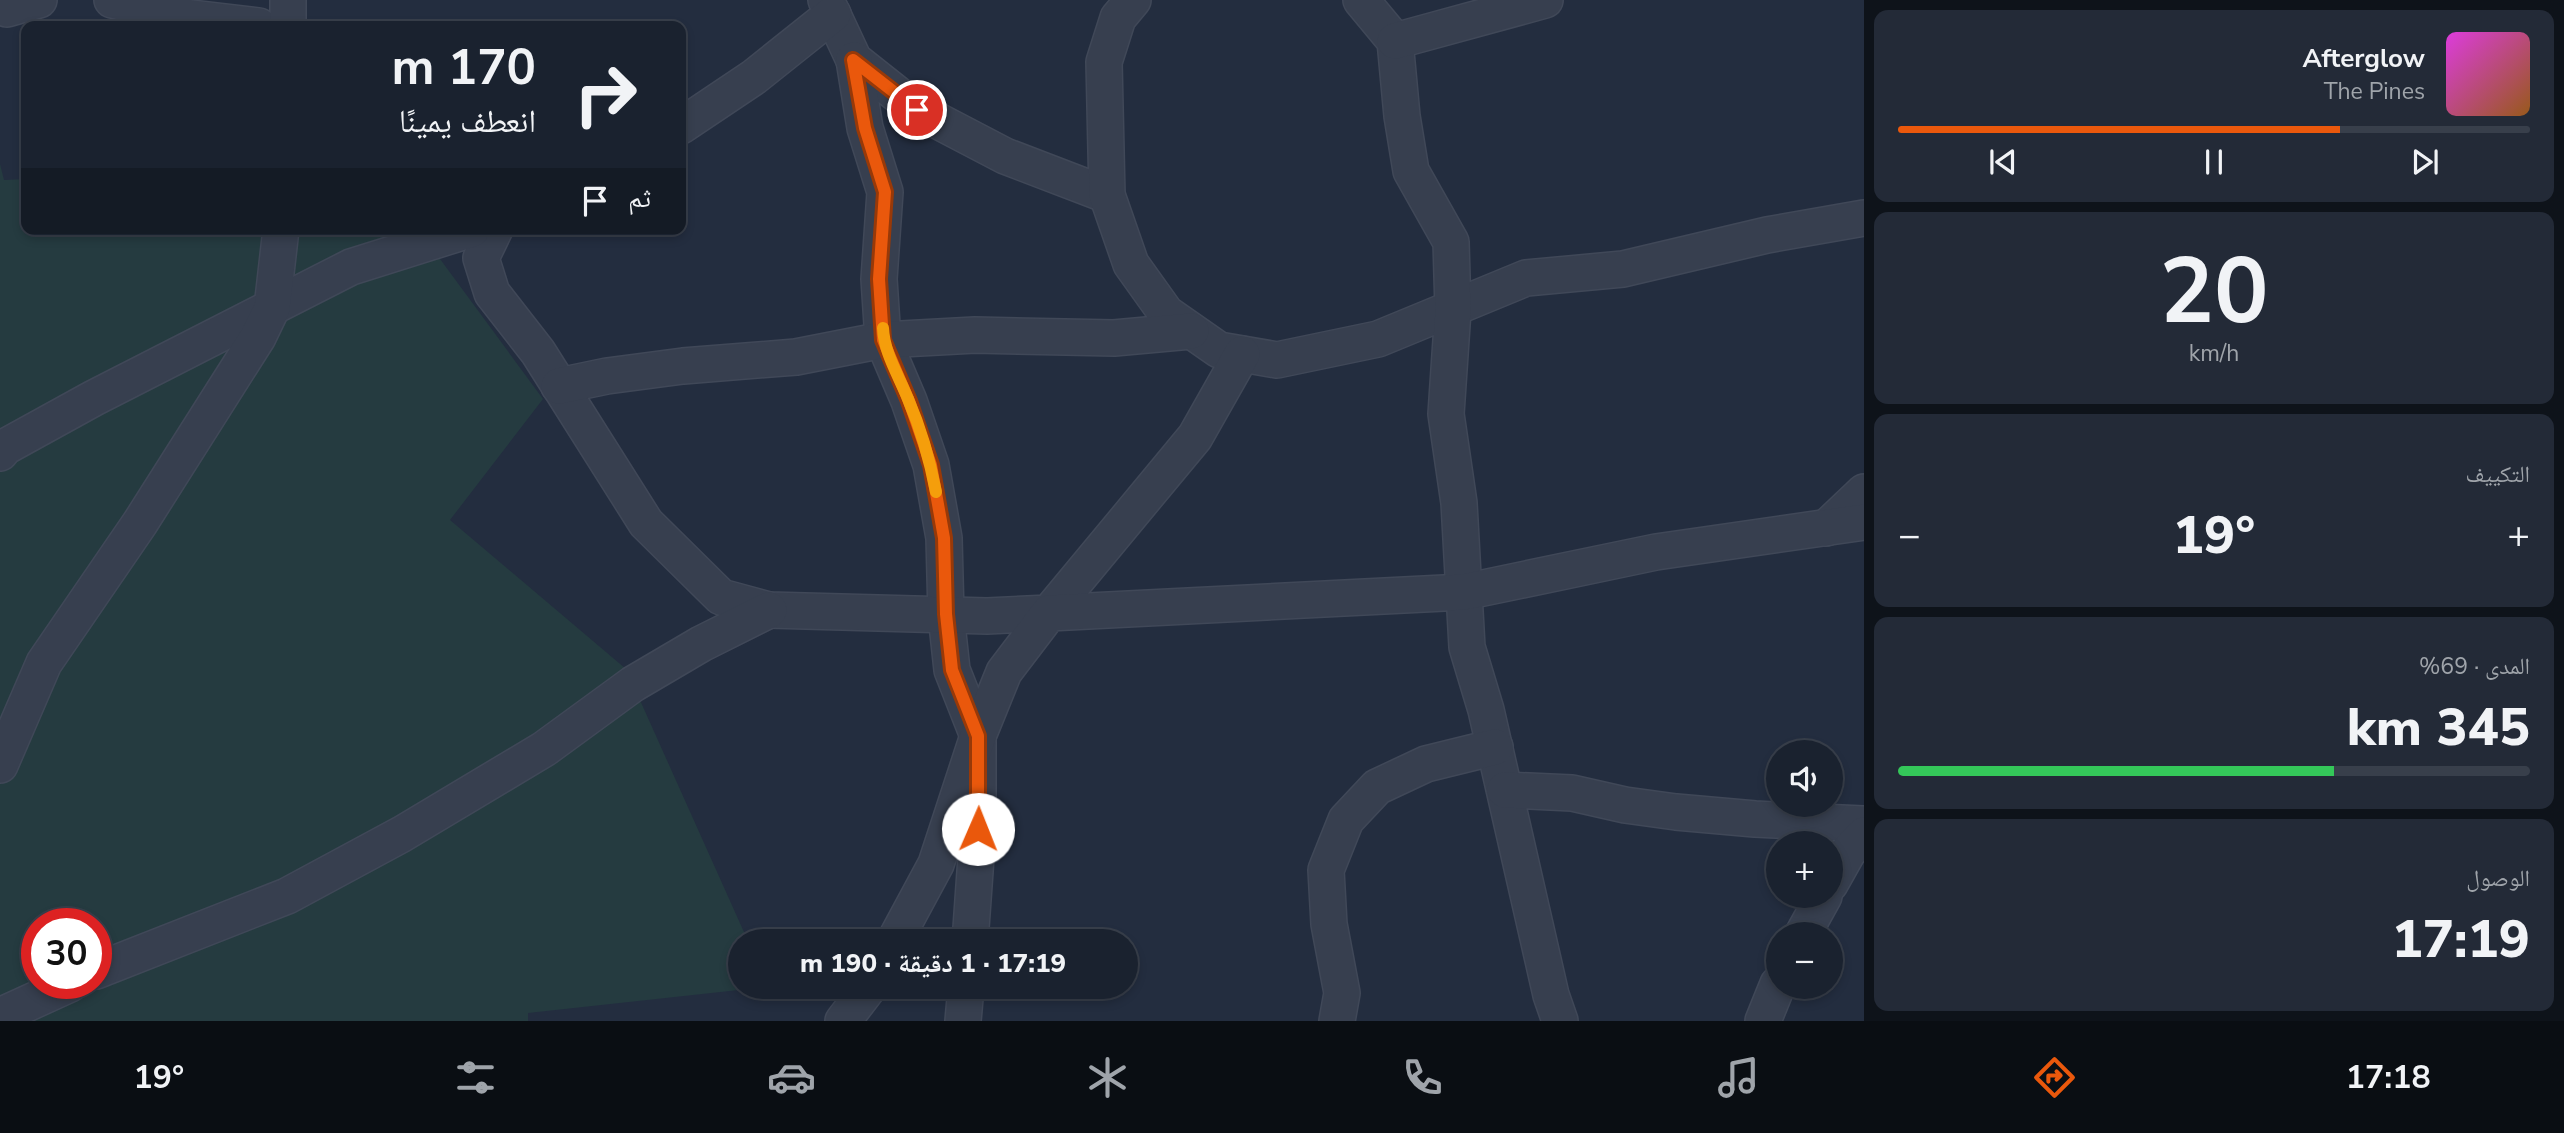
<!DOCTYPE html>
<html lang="ar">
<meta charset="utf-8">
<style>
body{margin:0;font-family:"Nunito Sans","Noto Naskh Arabic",sans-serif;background:#232a37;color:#f1f3f6;direction:rtl;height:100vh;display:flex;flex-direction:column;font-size:26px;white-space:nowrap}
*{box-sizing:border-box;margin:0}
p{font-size:23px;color:#9fa4aa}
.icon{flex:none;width:38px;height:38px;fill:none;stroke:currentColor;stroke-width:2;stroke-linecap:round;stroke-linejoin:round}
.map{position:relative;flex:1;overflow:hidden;direction:ltr}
.drawer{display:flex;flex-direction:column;gap:10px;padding:10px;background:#0e131a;width:700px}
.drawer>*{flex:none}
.top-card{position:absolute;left:21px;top:21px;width:665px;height:214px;border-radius:14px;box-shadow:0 4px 10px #0003,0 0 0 2px #383f4b;direction:rtl;background:#1a222f;color:#f1f3f6;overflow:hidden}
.fabs{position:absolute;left:1766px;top:740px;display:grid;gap:14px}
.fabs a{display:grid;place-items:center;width:77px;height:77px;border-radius:50%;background:#1a222f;box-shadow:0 4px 10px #0003,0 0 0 2px #383f4b;font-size:35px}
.speed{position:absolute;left:21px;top:908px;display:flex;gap:14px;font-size:35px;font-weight:700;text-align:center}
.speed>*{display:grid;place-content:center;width:91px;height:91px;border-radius:50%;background:#1a222f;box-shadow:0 4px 10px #0003,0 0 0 2px #383f4b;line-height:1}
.speed .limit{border:10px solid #d22;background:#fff;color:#111}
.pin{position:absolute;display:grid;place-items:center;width:60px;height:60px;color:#fff;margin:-30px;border:4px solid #fff;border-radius:50%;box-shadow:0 2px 7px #0007}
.me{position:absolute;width:77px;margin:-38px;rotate:1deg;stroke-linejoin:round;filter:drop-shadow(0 0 5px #0008)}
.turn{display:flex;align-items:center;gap:24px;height:147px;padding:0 35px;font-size:32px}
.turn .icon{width:91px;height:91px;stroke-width:2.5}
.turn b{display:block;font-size:49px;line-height:60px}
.then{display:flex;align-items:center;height:66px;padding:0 35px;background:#0003;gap:14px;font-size:26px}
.big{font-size:52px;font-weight:800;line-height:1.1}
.drawer .tile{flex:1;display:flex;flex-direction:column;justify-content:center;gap:10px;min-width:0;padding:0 24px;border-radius:14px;background:#232a37}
.drawer .dial{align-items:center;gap:0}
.dial b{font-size:91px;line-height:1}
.song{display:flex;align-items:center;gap:21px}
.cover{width:84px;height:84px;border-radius:10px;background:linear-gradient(135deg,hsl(300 70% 55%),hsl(30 70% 35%))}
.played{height:7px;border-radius:4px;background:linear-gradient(90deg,#ea580c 70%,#383f4b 70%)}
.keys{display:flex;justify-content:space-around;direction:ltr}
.heat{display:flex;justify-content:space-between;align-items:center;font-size:38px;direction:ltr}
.charge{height:10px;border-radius:5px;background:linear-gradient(90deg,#34c759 69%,#383f4b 0)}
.trip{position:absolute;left:728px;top:929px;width:410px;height:70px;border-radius:35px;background:#1a222f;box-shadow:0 4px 10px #0003,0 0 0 2px #383f4b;font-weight:800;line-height:70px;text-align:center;direction:rtl}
.tab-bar{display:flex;height:112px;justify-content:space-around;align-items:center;background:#0a0e13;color:#9fa4aa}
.tab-bar .icon{width:49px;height:49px}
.tab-bar .on{color:#ea580c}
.tab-bar b{font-size:32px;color:#f1f3f6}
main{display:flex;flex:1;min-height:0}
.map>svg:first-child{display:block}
.green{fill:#253b40;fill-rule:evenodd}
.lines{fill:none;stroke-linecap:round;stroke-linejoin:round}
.street-casing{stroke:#404858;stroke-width:38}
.street{stroke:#373f4f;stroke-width:35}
.route-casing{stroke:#983908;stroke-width:18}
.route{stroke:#ea580c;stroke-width:12}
.slow{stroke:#f59e0b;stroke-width:12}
</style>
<main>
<section class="drawer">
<div class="tile">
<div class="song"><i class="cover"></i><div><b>Afterglow</b><p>The Pines</p></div></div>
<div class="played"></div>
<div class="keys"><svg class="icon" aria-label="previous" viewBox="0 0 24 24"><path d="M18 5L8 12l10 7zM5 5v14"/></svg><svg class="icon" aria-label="pause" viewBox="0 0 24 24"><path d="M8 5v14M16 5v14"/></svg><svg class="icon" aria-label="next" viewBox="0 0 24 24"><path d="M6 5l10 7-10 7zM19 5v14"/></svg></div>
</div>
<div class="tile dial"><b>20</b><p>km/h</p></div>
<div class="tile"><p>التكييف</p>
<div class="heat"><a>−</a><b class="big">19°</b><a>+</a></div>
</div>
<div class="tile"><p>المدى · 69%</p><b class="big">345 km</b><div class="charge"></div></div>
<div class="tile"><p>الوصول</p><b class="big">17:19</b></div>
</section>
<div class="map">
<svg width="1864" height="1021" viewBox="0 0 1864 1021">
<rect width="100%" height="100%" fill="#232d3f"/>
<path class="green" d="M0,164L4,180L26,179V229H418L543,399L450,520L626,669L748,941L740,942V987H767L528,1013V1021H0ZM37,924H96V984H37Z"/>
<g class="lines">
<g class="street-casing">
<g id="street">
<polyline points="112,0 191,18 259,26"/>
<polyline points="826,0 854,60 917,110 1005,156 1107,195"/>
<polyline points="1133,0 1118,18 1104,62 1107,195 1131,264 1166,313 1219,350 1277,360 1378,339 1526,278 1623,269 1767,235 1864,218"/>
<polyline points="1361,0 1395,41 1402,116 1411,171 1451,242 1453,310 1446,414 1459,503 1467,647 1486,710 1551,995 1560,1021"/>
<polyline points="7,9 39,0"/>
<polyline points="288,26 288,0"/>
<polyline points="1395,41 1545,0"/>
<polyline points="854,60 865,128 885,192 879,279 883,340 909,401 931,465 944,538 946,615 952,670 978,736 978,829 970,942"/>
<polyline points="681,126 754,77 833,14"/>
<polyline points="495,229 481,258 492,293 538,352 646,523 721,597 769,610 987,616 1049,613 1195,437 1242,354"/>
<polyline points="559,386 607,376 683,366 796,357 883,340 975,335 1114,338 1191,331"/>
<polyline points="0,453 5,447 94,398 351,267 472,229"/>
<polyline points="1826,528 1864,492"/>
<polyline points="0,765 44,663 140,523 258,337 272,308 281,229"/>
<polyline points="1505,790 1572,793 1625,805 1676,812 1755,819 1864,824"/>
<polyline points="1830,884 1848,852 1864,835"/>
<polyline points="1803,934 1824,896"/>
<polyline points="894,942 936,864 978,736 1004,672 1049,613 1464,592 1656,552 1864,522"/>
<polyline points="96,971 287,896 402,834 544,749 633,684 701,644 769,610"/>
<polyline points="0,1016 70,984"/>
<polyline points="843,1021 869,987"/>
<polyline points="963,1021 966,987"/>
<polyline points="1337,1021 1342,993 1329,924 1326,870 1346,820 1377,787 1426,764 1495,747"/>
<polyline points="1763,1021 1778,984"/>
</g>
</g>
<use href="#street" class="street"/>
</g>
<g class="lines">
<g class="route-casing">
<polyline id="route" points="917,110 853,60 865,128 885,192 879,279 883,340 909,401 931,465 944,538 946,614 952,670 978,736 978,829"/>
</g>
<use href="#route" class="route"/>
<path class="slow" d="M883,328C884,353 899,376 908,399C921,429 930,461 936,492"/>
</g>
</svg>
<div class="fabs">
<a><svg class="icon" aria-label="sound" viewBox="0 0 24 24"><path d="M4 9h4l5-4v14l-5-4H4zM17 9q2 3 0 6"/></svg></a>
<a>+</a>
<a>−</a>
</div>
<div class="speed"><div class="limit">30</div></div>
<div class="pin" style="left:917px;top:110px;background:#d93025"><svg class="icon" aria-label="arrive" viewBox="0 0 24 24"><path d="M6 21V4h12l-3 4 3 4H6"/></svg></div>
<svg class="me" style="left:978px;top:829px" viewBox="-20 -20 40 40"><circle r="19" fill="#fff"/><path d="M0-13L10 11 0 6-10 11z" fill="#ea580c"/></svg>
<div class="trip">17:19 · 1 دقيقة · 190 m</div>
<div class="top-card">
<div class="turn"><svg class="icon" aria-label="right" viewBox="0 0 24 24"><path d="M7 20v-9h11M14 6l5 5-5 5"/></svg><div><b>170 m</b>انعطف يمينًا</div></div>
<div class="then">ثم<svg class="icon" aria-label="arrive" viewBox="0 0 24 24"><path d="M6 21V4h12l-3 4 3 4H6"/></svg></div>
</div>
</div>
</main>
<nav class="tab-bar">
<b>17:18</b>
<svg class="icon on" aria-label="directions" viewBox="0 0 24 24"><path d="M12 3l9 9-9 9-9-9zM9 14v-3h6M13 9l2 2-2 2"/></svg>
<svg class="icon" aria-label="music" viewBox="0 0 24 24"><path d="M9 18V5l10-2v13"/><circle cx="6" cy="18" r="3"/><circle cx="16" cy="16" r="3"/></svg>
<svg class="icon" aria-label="phone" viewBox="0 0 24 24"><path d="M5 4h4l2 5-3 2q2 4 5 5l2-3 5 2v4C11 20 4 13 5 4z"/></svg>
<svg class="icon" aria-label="climate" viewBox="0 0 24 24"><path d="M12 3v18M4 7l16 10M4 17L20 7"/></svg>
<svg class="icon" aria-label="car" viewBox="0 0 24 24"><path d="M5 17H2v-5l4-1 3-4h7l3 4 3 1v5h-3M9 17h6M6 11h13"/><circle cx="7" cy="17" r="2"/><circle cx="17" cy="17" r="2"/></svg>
<svg class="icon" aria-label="filters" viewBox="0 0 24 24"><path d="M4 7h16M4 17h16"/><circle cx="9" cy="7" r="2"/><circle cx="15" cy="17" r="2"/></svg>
<b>19°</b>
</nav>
